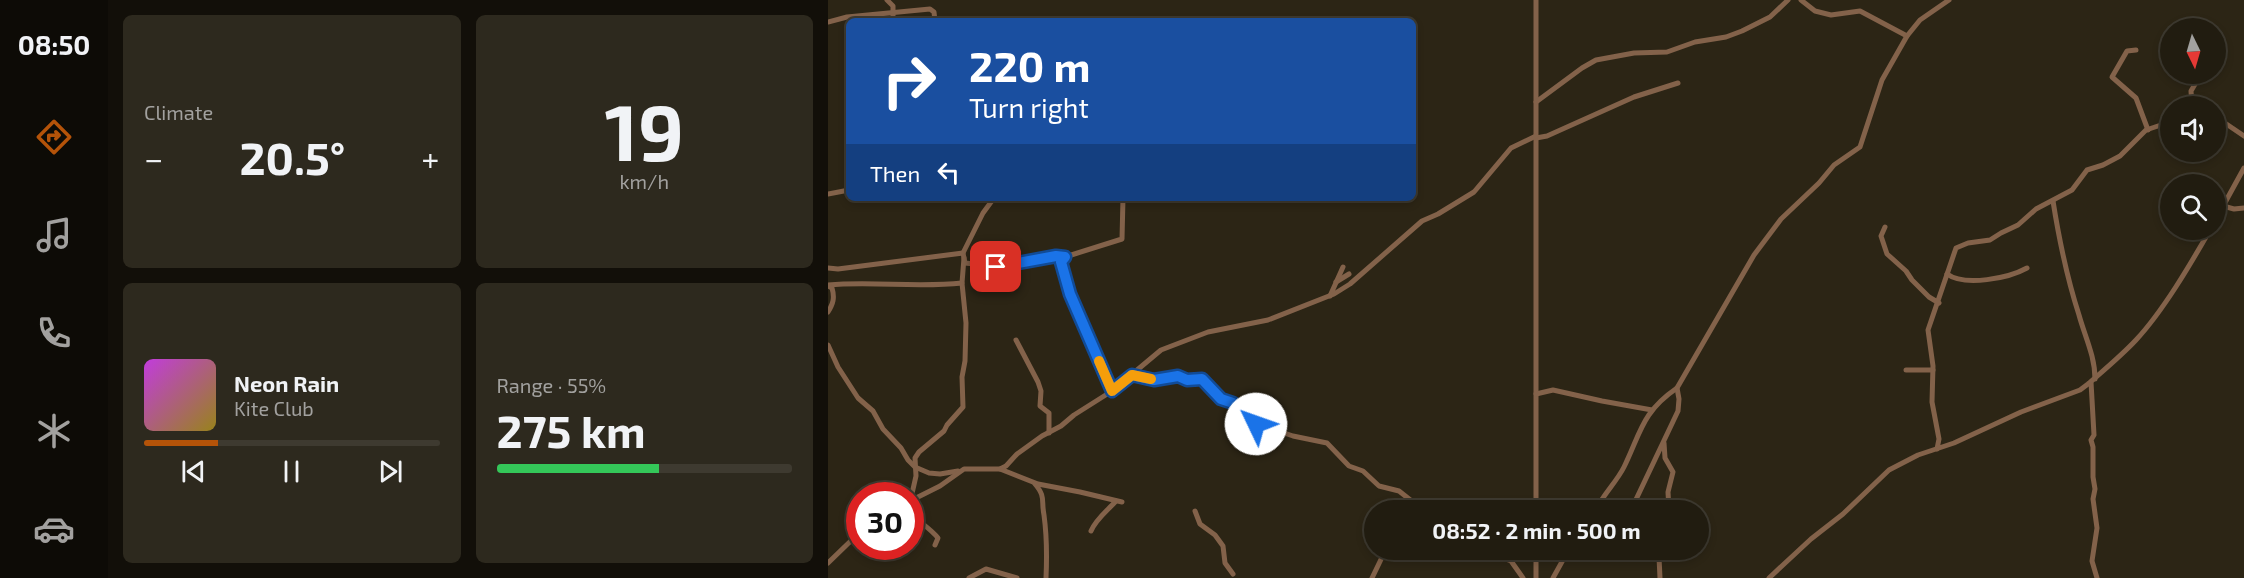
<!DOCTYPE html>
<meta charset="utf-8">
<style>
body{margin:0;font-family:"Exo 2",sans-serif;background:#2d291e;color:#f1f3f6;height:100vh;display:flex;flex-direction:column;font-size:22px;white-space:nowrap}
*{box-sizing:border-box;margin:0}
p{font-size:20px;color:#a2a19f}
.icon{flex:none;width:33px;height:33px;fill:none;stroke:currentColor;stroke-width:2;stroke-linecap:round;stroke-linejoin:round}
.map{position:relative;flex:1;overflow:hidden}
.side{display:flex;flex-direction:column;gap:15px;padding:15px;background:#120f09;width:720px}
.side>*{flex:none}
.banner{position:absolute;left:18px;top:18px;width:570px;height:183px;border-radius:9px;box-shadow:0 3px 9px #0003,0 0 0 2px #3e3a30;background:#1a4fa0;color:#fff;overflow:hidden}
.needle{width:39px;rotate:175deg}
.tools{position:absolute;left:1332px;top:18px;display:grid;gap:12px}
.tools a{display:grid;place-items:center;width:66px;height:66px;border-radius:50%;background:#211c10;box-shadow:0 3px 9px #0003,0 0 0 2px #3e3a30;font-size:30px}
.speed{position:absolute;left:18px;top:482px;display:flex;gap:12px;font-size:30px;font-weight:700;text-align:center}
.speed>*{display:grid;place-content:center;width:78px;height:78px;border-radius:50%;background:#211c10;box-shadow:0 3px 9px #0003,0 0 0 2px #3e3a30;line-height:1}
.speed .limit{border:9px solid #d22;background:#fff;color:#111}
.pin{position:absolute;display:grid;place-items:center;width:51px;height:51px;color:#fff;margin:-26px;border-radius:12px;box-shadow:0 3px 9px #0006}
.me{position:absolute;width:66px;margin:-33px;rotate:312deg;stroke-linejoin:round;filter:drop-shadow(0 0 4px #0008)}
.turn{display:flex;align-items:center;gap:21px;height:126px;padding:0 24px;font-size:27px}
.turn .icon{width:78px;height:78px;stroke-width:2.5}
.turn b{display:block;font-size:42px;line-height:51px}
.then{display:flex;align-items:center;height:57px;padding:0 24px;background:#0003;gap:12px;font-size:22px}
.big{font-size:45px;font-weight:700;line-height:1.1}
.side .widget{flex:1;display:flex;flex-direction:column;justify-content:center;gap:9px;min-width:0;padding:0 21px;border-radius:9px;background:#2d291e}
.side .dial{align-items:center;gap:0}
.dial b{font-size:78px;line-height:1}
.song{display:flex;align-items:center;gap:18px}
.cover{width:72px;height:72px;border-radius:9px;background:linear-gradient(135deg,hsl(290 70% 55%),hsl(50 70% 35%))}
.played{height:6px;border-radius:3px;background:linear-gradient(90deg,#b45309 25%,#3e3a30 25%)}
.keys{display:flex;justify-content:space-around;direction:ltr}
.heat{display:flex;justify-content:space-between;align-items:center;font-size:33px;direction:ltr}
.charge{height:9px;border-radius:4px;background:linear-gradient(90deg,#34c759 55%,#3e3a30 0)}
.side .tiles{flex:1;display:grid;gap:15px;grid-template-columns:repeat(2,1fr)}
.trip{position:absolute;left:536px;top:500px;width:345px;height:60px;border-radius:30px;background:#211c10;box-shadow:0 3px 9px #0003,0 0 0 2px #3e3a30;font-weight:700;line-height:60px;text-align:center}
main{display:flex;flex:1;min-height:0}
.tab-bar{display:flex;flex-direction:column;width:108px;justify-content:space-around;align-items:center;background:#0d0b06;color:#a2a19f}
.tab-bar .icon{width:42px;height:42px}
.tab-bar .current{color:#b45309}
.tab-bar b{font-size:27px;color:#f1f3f6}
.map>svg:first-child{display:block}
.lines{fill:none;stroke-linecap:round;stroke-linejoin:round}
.minor{stroke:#83624a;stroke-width:5}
.route-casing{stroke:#114b97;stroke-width:15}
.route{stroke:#1a73e8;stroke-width:10}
.slow{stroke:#f59e0b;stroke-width:10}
</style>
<main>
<nav class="tab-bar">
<b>08:50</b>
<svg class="icon current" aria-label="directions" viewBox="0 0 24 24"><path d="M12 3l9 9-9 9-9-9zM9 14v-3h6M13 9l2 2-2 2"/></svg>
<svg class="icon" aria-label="music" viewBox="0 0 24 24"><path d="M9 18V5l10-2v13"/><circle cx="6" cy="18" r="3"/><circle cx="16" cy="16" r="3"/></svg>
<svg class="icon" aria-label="phone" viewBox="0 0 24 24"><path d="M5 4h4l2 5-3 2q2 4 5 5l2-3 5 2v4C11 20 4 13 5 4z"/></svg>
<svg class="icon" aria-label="climate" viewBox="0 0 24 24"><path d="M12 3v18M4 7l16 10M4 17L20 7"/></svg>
<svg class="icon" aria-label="car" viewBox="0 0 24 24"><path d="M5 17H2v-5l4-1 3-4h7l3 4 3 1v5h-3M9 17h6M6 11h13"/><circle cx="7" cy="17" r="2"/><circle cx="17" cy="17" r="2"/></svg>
</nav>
<section class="side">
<div class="tiles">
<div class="widget"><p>Climate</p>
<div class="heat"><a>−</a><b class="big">20.5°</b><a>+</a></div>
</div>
<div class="widget dial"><b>19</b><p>km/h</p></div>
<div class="widget">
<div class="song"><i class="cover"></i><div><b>Neon Rain</b><p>Kite Club</p></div></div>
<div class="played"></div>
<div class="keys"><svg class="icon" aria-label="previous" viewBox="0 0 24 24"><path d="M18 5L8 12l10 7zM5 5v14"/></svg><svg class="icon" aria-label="pause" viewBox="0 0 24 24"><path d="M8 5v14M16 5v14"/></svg><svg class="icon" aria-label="next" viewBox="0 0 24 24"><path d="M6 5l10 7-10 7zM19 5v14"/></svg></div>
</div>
<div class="widget"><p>Range · 55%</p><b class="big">275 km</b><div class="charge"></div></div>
</div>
</section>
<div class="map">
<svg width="1416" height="578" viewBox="0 0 1416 578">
<rect width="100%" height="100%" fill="#2c2515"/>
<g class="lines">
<g class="minor">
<polyline points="59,0 65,6 65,21"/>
<polyline points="708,0 708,510"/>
<polyline points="973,0 987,11 1003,15 1032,11 1079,36"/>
<polyline points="0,22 19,17 102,9 106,12 107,21"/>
<polyline points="1308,50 1299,51 1284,77 1308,98 1320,130"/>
<polyline points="708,102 754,68 768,60 806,53 839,52 867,42 898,37 914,31 942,17 960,0"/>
<polyline points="1364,106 1363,91 1373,74"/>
<polyline points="1388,117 1416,136"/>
<polyline points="708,138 719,136 806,97 850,83"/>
<polyline points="0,194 21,190"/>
<polyline points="166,198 155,213 135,253 137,263 174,267 198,261 228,256 237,257"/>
<path d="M1225,201C1231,239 1239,278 1251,315C1257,337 1267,356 1267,379"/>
<polyline points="1395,206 1406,209 1416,208"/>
<polyline points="1388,219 1416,168"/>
<polyline points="1057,227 1053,236 1059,254 1078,271 1084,280 1101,297 1111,303"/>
<polyline points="0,268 10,269 135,253"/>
<path d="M1119,274C1137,287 1181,278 1199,268"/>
<polyline points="508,282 521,274"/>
<path d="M0,285C45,281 89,288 134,283"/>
<path d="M0,286L4,288C7,298 5,304 0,312"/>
<polyline points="502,296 515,267"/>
<polyline points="188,340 210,382 213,391 212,406 221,413 221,433"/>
<polyline points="0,345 10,367 30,398 45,411 55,429 73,448 80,460 87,467 101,473 112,474 130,471"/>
<polyline points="1078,370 1105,370"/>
<polyline points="304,375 326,380 350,376 359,380 374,379 393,399 407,404 413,414 421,421 465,436 499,443 521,466 535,471 551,486 571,491 595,510"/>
<polyline points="1263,382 1266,435 1263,440 1265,447 1265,477 1267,489 1265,499 1269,528 1264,561 1269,578"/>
<polyline points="284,391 241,295 233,262 237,257 294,239 295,198"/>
<polyline points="708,394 725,390 774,401 824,410"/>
<polyline points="836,443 837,458 845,472 840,492 841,510"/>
<polyline points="1109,449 1111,439 1104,402 1105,366 1100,330 1128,248 1140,243 1162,240 1173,233 1190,225 1208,209 1244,190 1259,170 1275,165 1292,156 1318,130 1342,122"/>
<polyline points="172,469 210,484 252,492 294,502"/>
<path d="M207,484C218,497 213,500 216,515C219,537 219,556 218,578"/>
<polyline points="83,498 88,476 87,458 91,452 116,431 119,425 135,407 134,377 137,361 138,323 134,283 136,258"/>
<polyline points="82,501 112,486 136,469 172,469 178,466 189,454 214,436 233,426 246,415 284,391 333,350 380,332 440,320 506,294 522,284 594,221 610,214 646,192 683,148 708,136"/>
<polyline points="573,510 574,507"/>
<path d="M768,510C775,494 788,483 796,467C813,432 814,412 849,388L926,255L953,219L991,183L1006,165L1032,147L1054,80L1079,36L1092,20L1121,0"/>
<polyline points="803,510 850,411 851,399 849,388"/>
<polyline points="367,511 372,524 387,535 395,546 397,563 405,574"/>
<path d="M82,513C91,522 103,529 110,538L107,545"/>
<path d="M263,531C268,519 279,511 288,501"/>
<polyline points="651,549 683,561 695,578"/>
<polyline points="708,549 708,578"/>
<polyline points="0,563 32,532"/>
<polyline points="141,578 158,569 189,578"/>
<polyline points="544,578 558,549"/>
<polyline points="725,578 741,549"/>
<polyline points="832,578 831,557 833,549"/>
<path d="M941,578L983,539L1015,514L1061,470L1090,455L1126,443L1193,412L1252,390L1260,384C1276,370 1293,356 1308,340C1335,311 1362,265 1382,230"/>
</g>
</g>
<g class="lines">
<g class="route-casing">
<polyline id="route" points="168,267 228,256 237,257 233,262 242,294 284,391 304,375 326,380 350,376 359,380 374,379 393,399 405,403 413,414 428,424"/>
</g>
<use href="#route" class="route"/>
<polyline class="slow" points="271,361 284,391 304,375 323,379"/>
</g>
</svg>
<div class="tools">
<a><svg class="needle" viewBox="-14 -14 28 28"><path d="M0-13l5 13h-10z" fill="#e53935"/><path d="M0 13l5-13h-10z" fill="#a2a19f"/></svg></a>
<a><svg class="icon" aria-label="sound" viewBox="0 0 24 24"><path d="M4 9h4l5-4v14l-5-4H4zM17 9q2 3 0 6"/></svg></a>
<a><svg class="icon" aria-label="search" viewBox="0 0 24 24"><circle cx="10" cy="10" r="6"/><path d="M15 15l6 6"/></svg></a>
</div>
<div class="speed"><div class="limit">30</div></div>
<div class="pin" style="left:168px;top:267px;background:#d93025"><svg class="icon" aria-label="arrive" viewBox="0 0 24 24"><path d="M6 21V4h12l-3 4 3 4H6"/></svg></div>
<svg class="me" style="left:428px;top:424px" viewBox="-20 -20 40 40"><circle r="19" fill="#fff"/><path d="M0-13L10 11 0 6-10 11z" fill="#1a73e8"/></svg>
<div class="trip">08:52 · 2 min · 500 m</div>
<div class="banner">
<div class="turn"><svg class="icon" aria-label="right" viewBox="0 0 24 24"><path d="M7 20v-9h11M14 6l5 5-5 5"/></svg><div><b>220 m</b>Turn right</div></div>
<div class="then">Then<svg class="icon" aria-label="left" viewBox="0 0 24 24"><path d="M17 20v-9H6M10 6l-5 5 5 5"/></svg></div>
</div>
</div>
</main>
